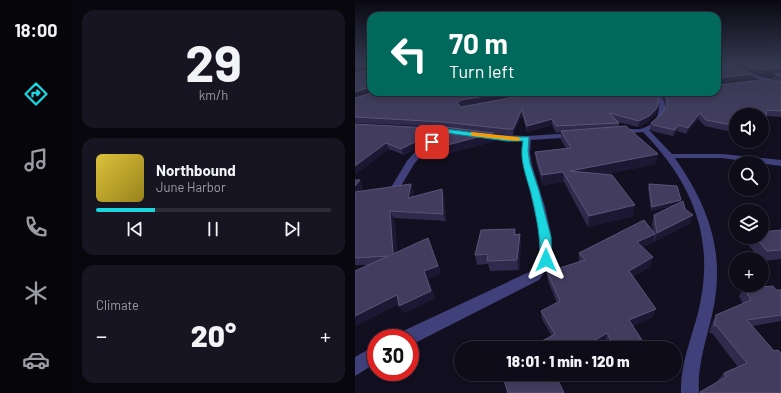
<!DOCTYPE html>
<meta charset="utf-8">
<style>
body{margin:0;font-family:Barlow,sans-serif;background:#171521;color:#f1f3f6;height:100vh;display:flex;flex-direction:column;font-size:15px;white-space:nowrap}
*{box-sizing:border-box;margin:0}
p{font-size:13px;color:#9b9ba2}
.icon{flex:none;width:22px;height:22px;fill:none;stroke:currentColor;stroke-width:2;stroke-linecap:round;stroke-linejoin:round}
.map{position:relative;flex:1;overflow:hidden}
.panel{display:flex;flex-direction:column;gap:10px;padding:10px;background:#08070d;width:283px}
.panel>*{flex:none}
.hud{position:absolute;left:12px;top:12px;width:354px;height:84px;border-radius:12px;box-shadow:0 2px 6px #0003,0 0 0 1px #2e2c37;background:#00695c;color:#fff;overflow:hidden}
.controls{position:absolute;left:374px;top:108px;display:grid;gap:8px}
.controls a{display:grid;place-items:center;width:40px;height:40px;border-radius:50%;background:#0e0c18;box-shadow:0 2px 6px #0003,0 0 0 1px #2e2c37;font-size:20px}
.speed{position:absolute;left:12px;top:329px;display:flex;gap:8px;font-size:20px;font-weight:700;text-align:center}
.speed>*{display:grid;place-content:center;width:52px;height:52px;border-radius:50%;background:#0e0c18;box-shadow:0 2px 6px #0003,0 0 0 1px #2e2c37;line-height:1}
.speed .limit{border:6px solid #d22;background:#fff;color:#111}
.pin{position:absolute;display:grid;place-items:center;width:34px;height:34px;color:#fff;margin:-17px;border-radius:8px;box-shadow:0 2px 6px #0006}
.me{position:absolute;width:44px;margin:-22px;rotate:0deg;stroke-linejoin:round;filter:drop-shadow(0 0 3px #0008)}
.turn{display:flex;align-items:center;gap:14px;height:84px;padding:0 16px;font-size:18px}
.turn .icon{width:52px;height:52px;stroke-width:2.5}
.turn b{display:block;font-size:28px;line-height:34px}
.big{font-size:30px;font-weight:800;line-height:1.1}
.panel .card{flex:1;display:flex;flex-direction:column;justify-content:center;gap:6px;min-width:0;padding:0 14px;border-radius:12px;background:#171521}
.panel .dial{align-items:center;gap:0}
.dial b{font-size:52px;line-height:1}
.song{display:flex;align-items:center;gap:12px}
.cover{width:48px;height:48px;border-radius:6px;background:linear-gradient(135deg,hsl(50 70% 55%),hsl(50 70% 35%))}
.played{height:4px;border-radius:2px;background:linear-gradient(90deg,#1bd5df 25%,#2e2c37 25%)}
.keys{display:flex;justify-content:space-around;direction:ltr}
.heat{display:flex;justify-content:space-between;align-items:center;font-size:22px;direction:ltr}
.trip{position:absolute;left:99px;top:341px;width:228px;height:40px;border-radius:20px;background:#0e0c18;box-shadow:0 2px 6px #0003,0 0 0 1px #2e2c37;font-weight:800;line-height:40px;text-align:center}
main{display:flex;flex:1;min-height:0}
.tab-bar{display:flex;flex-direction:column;width:72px;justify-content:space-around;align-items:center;background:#06050a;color:#9b9ba2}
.tab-bar .icon{width:28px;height:28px}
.tab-bar .on{color:#1bd5df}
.tab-bar b{font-size:18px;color:#f1f3f6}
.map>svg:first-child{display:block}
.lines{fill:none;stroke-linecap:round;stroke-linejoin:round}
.minor{fill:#40417a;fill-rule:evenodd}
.wall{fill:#302b4c}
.shaded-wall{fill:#1c1833}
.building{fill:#423d5f;stroke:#595577}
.route{fill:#1bd5df;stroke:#128a91}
.slow{fill:#f59e0b}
</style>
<main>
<nav class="tab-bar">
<b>18:00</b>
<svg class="icon on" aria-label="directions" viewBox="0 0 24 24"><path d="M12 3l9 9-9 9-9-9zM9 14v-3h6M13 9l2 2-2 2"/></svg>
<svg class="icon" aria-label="music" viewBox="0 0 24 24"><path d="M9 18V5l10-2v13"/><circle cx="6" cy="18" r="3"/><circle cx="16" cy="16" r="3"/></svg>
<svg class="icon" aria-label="phone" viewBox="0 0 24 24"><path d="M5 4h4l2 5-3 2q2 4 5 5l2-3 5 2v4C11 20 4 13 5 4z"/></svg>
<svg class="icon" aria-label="climate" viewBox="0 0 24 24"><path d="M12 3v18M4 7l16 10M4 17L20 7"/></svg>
<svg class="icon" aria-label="car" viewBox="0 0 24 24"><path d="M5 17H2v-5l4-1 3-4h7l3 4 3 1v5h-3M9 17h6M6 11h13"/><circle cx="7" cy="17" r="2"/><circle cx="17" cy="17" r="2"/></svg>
</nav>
<section class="panel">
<div class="card dial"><b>29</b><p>km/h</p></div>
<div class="card">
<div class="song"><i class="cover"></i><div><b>Northbound</b><p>June Harbor</p></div></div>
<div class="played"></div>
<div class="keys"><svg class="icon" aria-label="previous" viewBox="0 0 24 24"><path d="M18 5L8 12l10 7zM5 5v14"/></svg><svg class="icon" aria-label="pause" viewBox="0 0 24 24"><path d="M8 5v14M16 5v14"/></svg><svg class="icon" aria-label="next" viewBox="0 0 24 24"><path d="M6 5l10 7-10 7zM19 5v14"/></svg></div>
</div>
<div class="card"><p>Climate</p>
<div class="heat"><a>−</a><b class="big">20°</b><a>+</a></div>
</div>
</section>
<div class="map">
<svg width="426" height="393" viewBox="0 0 426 393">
<rect width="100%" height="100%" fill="#121020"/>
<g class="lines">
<g class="minor">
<polygon points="362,62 426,83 426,87 362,64"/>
<path d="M297,92H303C317,107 310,120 294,130L317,154H367L426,160V166L367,158H320C355,209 371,254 357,315C351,341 342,366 344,393H326C325,365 336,340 343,313C361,241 339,184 288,132L264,134L260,132C266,127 278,130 285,129C304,125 310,106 297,92Z"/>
<polygon points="62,128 102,130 103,132 99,134 91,134 67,155 59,164 43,191 37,191 35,189 52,161 61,151 83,133 65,132 61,130"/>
<polygon points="218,133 221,133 221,137 176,140 175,153 177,165 190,207 196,234 197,251 197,260 195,264 184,280 58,344 55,345 55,338 44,338 46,332 174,272 185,259 183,225 167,159 168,140 126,138 122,136 123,134 172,136"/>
<polygon points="21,345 21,363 0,376 0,357"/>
</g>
</g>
<g class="wall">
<polygon points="362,62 399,74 397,78 362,82 364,85 426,82 426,117 411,116 408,132 407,135 407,115 381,115 381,133 350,126 343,119 331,134 322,131 318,136 297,131 295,129 296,123 307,114 311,106 311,105 308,96 309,92 362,92"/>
<polygon points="367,62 426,62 426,73 406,74"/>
<polygon points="426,73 426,82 418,79 420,74"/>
<polygon points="0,98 108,106 106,107 302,108 300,114 293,122 283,127 263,122 264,123 264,126 301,164 251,174 278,216 233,227 209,182 188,185 181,162 180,152 211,148 206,140 206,132 201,133 197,125 172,132 167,115 158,135 153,135 138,134 140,141 83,156 81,148 89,127 0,123"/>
<polygon points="0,124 79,134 62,148 49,155 34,149"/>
<polygon points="0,180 8,187 5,192 59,191 58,197 87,189 89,196 91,221 39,218 42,252 73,238 86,273 73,279 80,298 49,313 43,304 0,326 0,271 14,265 0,265"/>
<polygon points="294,184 325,202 330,209 335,223 299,242 299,238 298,242 288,247 296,266 278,276 298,317 278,326 292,348 254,348 251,341 197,336 187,319 186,311 202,303 193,281 192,272 224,262 224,253 298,231 297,224 299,215 317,206 296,211 293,188"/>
<polygon points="160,229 161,235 165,234 166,244 164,270 135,271 133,264 122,265 120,255"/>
<polygon points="426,230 426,259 407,261 407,259 405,259 391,242 394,237 400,237"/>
<polygon points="389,288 426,290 426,321 397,326 426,393 344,393 345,392 364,381 363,380 369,373 383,367 357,333 354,333 357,323 361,315 388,304 384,296"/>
<polygon points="268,374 288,374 272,382"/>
</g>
<g class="shaded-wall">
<polygon points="14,65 16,70 0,73 0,68"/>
<polygon points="426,68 426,73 406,74 408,70"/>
<polygon points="399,74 397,78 362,82 363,78"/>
<polygon points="16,87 16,92 19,92 0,98 0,92"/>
<polygon points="154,92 184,92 108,106 104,109 102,103 106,100"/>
<polygon points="302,108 300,114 293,122 283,127 284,121"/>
<polygon points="167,109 167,115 158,135 158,129"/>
<polygon points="345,113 343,119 331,134 333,128"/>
<polygon points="197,119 197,125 172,132 172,126"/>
<polygon points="324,125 322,131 318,136 320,130"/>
<polygon points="77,128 79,134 62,148 49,155 46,149"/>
<polygon points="138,133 140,141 83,156 81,148"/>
<polygon points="31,143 34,149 0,175 0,166"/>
<polygon points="303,154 301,164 215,182 215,171"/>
<polygon points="208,172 209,182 188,185 187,175"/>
<polygon points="5,180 8,187 0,198 0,186"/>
<polygon points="56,184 59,191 56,205 53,198"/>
<polygon points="87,189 89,196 91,221 88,214"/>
<polygon points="326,200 324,204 296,211 297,207"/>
<polygon points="280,205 278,216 233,227 234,216"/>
<polygon points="35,211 39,218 43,261 38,254"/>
<polygon points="338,215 335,223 299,242 302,233"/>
<polygon points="165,234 166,244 164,270 162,260"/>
<polygon points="300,234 298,242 281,251 282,242"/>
<polygon points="73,238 86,273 73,279 80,298 49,313 44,306 69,271"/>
<polygon points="298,257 296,266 272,279 274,271"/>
<polygon points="42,295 46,302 0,326 0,316"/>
<polygon points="301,309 298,317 272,329 274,320"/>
<polygon points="252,333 251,341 239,348 227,348"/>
<polygon points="276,374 288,374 272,382 275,375"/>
</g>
<g class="building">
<polygon points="0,62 16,62 16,87 0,92 0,73 15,69 16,67 14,65 0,68"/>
<polygon points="362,62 367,62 399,74 363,78 362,83 364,85 413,79 426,82 426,111 412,110 408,132 407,132 407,115 381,115 381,126 351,120 345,113 333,128 324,125 320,130 298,125 296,123 307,114 312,105 312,99 310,92 362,92"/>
<polygon points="382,62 426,62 426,68 408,70"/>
<polygon points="426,73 426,76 420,74"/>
<polygon points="20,92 154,92 106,100 102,103 106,107 186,92 300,92 303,99 302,108 294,116 284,121 254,113 264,123 201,126 197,119 172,126 167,109 158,129 152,129 88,122 0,117 0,98"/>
<polygon points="0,124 77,128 60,142 46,149 31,143 0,166"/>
<polygon points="271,126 303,154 215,171 257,175 280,205 234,216 208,172 187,175 180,152 216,148 206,131"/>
<polygon points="90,127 138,133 81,148 86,130"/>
<polygon points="0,180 5,180 0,186"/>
<polygon points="56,184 53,198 87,189 88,214 35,211 38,254 73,238 83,266 69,271 76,291 44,306 42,295 0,316 0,271 33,256 0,258 0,192"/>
<polygon points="294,184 322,186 326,200 297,207"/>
<polygon points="328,201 330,209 338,215 302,233 299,215"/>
<polygon points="289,220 300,234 282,242 298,257 274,271 301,309 274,320 292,348 260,348 252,333 227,348 174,348 200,334 186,311 205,301 192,272 230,260 224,253"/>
<polygon points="160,229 159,235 165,234 162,260 132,261 133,254 120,255 126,230"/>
<polygon points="426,230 426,250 412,251 400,237 407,237 407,232"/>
<polygon points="418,286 421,290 426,290 426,315 392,320 419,351 423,350 426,353 426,393 346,393 345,392 371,377 369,373 392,363 361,325 359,326 361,315 396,300 389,288"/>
<polygon points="147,374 200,374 209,393 153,393"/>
</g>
<linearGradient id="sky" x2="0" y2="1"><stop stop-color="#0a0912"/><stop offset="0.53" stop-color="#33374e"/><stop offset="1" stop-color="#33374e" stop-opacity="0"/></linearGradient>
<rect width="426" height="118" fill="url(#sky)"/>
<path class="route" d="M90,129L152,137H174L173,151L175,164L184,191L196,237L197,260L195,264L191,265L187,264L185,260C186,236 181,216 176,193C171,175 164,159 168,141H152L92,133L79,143H75V141Z"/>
<polygon class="slow" points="116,132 163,137 166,139 163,141 118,136 116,135"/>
</svg>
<div class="controls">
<a><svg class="icon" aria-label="sound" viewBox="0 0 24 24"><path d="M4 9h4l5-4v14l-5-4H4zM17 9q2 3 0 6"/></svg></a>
<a><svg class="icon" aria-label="search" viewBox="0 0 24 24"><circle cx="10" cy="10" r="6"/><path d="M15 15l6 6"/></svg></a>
<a><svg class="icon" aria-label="layers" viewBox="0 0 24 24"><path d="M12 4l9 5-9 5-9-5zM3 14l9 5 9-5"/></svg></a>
<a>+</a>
</div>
<div class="speed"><div class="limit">30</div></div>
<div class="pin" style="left:77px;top:142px;background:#d93025"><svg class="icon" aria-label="arrive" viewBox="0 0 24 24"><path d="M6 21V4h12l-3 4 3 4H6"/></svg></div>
<svg class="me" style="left:191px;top:260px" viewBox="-20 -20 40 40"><path d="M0-17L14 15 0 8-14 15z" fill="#1bd5df" stroke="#fff" stroke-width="4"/></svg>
<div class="trip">18:01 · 1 min · 120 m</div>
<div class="hud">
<div class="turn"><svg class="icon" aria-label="left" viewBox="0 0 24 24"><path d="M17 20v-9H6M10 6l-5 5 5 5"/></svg><div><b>70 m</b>Turn left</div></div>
</div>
</div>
</main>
